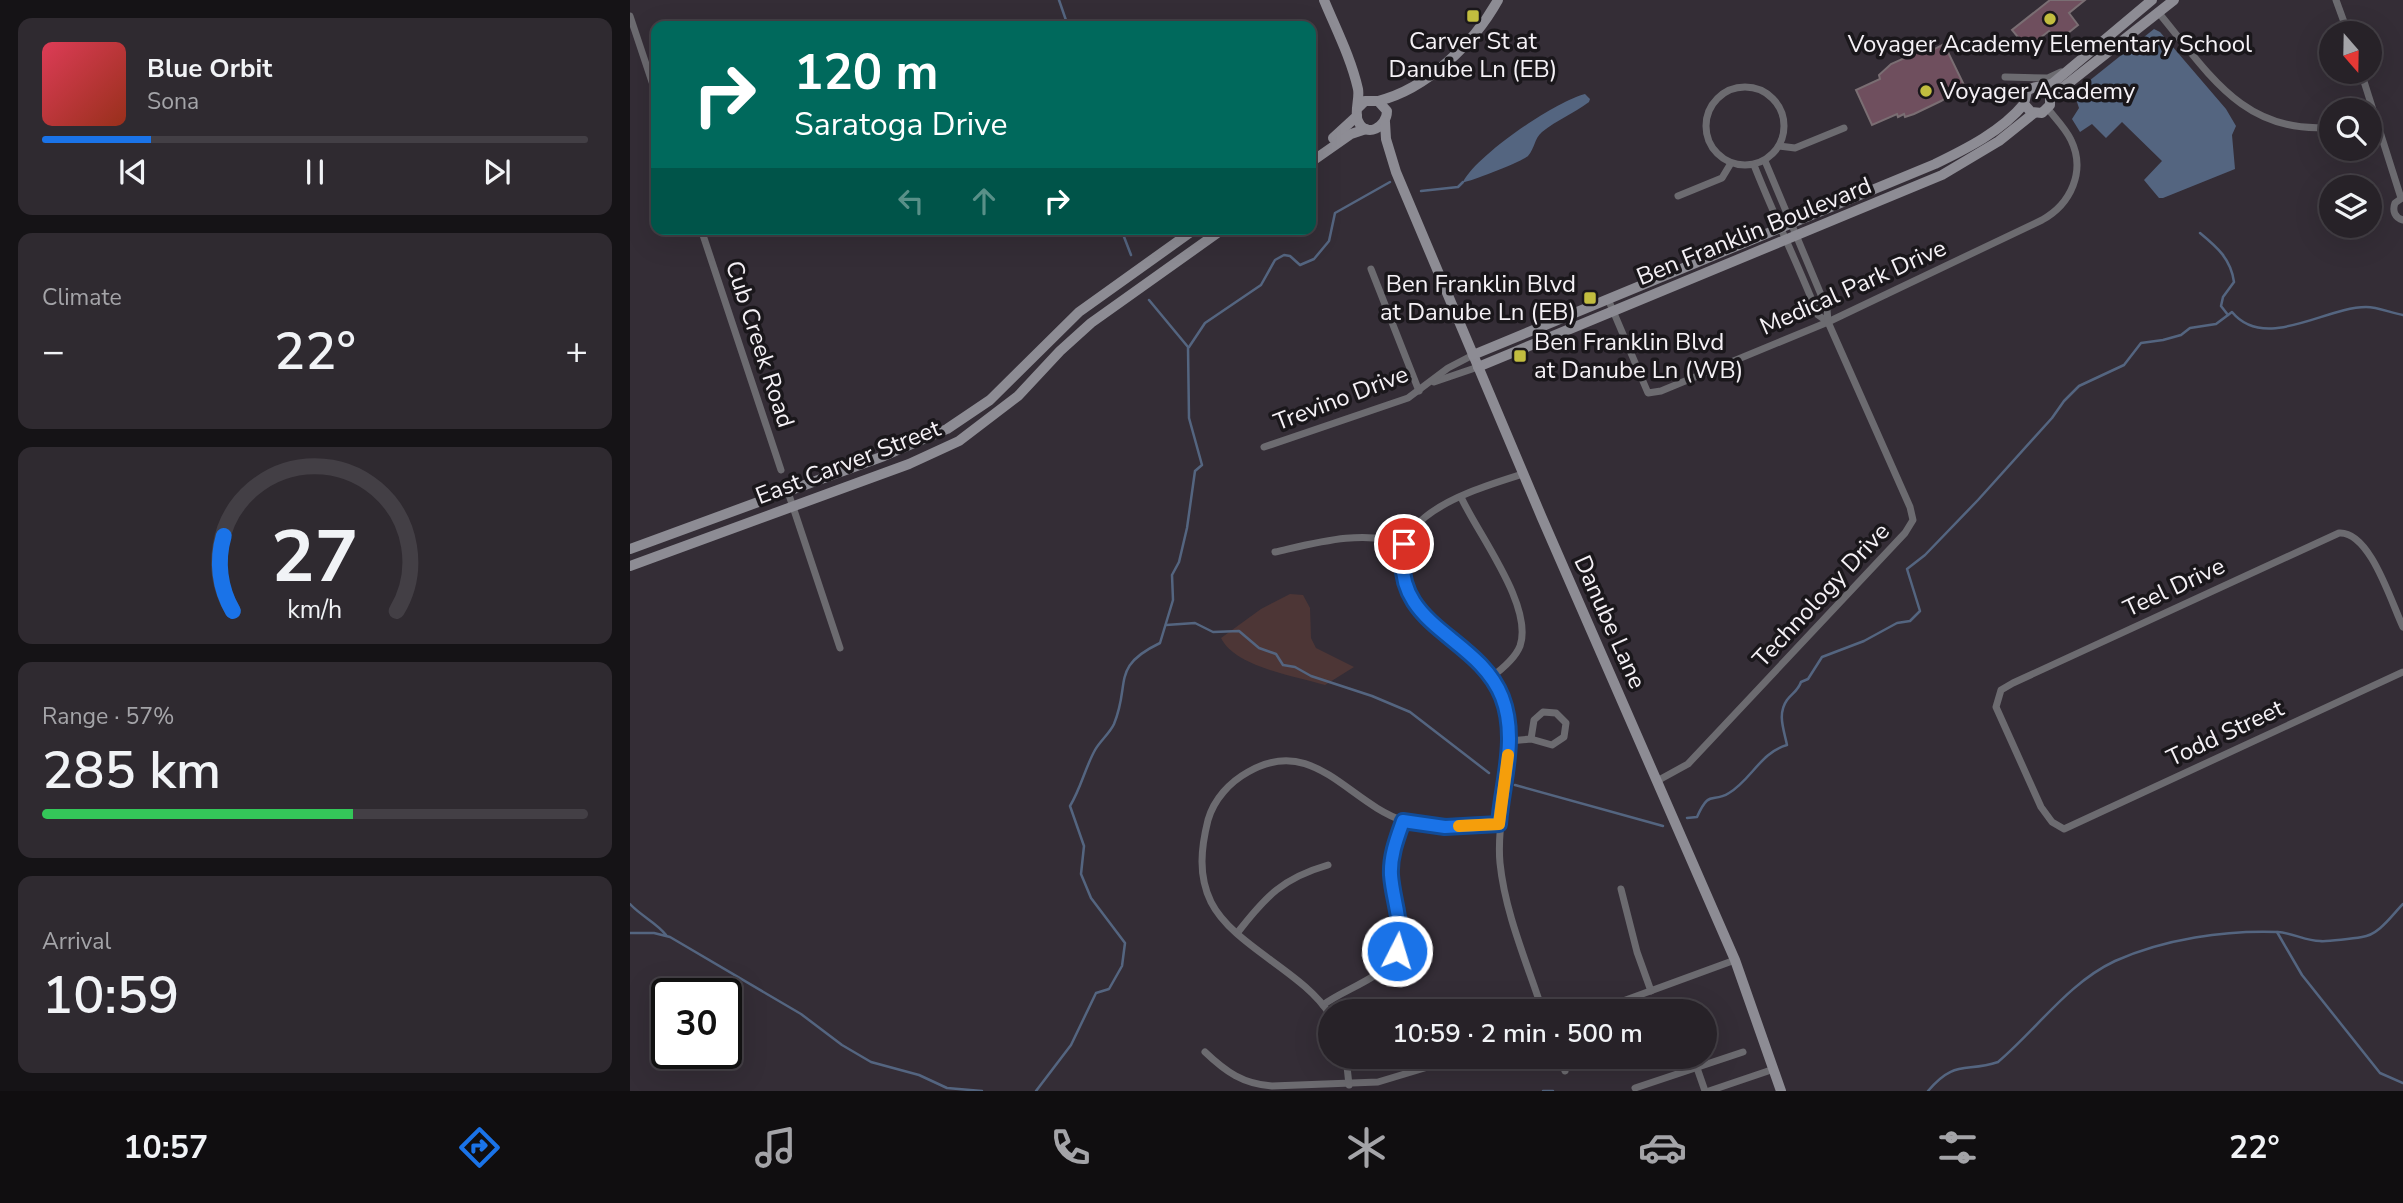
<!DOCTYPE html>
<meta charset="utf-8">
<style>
body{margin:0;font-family:"Nunito Sans",sans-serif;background:#2f2a30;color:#f1f3f6;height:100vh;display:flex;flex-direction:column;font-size:26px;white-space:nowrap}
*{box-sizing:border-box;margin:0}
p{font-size:23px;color:#a4a4a8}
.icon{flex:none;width:38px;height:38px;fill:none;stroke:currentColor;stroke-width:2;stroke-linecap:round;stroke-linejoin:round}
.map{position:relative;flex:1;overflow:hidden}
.side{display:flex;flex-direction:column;gap:18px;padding:18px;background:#151316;width:630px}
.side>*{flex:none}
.guide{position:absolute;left:21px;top:21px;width:665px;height:214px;border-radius:14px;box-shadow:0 7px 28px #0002,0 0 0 2px #433f45;background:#00695c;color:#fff;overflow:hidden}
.needle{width:46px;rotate:160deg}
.controls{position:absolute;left:1689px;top:21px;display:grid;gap:14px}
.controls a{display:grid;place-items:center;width:63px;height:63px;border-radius:50%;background:#272228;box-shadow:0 7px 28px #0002,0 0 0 2px #433f45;font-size:35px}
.speed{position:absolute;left:21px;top:978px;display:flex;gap:14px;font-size:35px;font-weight:700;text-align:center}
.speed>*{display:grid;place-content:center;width:91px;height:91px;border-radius:50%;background:#272228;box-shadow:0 7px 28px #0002,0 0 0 2px #433f45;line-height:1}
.speed .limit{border:4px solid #111;border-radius:10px;background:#fff;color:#111}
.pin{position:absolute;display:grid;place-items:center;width:60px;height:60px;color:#fff;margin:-30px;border:4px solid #fff;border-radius:50%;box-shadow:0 2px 7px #0007}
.me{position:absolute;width:77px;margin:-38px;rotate:5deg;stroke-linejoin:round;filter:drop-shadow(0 0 5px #0008)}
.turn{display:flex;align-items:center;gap:24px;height:147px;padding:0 28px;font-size:32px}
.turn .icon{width:91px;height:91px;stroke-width:2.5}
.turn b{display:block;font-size:49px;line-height:60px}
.lanes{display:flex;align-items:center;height:66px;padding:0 28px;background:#0003;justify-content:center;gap:35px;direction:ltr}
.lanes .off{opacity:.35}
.big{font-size:52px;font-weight:600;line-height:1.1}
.side .tile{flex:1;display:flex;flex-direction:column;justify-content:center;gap:10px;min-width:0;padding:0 24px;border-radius:14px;background:#2f2a30}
.side .dial{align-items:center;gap:0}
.dial svg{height:182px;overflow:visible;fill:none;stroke:#433f45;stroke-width:7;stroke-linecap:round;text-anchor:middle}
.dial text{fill:#f1f3f6;stroke:none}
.song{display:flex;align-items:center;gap:21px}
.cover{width:84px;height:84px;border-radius:10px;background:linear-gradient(135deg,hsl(350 70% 55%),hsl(10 70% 35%))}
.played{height:7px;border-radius:4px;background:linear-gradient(90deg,#1a73e8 20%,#433f45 20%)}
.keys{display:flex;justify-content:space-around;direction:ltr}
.heat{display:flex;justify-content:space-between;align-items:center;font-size:38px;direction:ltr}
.charge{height:10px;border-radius:5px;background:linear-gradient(90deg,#34c759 57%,#433f45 0)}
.trip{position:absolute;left:688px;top:999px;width:399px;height:70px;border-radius:35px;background:#272228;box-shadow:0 7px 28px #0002,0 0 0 2px #433f45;font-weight:600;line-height:70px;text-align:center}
.dock{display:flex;height:112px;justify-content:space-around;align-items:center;background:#100e10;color:#a4a4a8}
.dock .icon{width:49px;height:49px}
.dock .selected{color:#1a73e8}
.dock b{font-size:32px;color:#f1f3f6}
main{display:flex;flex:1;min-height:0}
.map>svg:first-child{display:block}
.green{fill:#4d3636}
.water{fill:#546580}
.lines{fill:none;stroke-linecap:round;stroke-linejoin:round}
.stream{stroke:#546580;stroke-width:2.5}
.building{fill:#6f4f5e;stroke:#7a6e73;stroke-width:2}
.street{stroke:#6c6b70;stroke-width:7}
.secondary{stroke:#8d8c94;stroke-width:10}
.route-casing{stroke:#114b97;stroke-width:18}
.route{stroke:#1a73e8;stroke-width:12}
.slow{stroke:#f59e0b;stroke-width:12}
.poi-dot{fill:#c2bd3f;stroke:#1a171b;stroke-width:2.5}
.labels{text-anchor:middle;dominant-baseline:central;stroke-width:7;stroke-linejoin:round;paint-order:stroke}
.poi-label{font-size:24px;fill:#f5f1f6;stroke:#1a171b}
.street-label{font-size:24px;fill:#f5f1f6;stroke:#1a171b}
</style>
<main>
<section class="side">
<div class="tile">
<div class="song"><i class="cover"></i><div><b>Blue Orbit</b><p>Sona</p></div></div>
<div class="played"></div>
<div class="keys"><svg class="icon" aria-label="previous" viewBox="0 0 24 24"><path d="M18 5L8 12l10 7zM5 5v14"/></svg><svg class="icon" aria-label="pause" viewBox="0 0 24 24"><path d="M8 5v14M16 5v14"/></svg><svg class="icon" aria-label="next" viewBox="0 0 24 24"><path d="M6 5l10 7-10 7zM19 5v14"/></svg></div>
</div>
<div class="tile"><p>Climate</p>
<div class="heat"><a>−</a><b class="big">22°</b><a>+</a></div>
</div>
<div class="tile dial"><svg viewBox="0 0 100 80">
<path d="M14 69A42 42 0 1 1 86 69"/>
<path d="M14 69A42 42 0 0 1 10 36" stroke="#1a73e8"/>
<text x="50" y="56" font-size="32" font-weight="700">27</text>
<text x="50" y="72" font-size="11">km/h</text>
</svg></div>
<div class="tile"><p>Range · 57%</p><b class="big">285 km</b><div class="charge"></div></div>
<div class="tile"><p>Arrival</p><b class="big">10:59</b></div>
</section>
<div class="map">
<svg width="1773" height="1091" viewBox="0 0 1773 1091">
<rect width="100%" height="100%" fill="#342d36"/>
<path class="green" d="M660,594L673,595L680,608L681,638L686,648L724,667L695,685C665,676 605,667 591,638L631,609Z"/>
<g class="water">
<polygon points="1524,29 1530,32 1596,109 1606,126 1602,135 1605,169 1533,198 1529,198 1514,180 1532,161 1492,122 1476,138 1462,124 1450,132 1442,119 1449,108 1444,93"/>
<path d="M955,94L960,99L959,102C944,113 927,120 912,132C904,139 905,148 898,156C893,161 837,183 833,182C847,155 924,102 955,94Z"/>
</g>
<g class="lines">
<g class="stream">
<polyline points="429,0 438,26"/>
<polyline points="791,191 828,187 833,182"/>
<polyline points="491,229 501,255"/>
<path d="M1570,233C1587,247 1601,259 1604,282L1593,297L1591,306L1598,315"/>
<polyline points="559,347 575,323 631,285 645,260 654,255 660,256 670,265 684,259 699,241 705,213 760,182"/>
<polyline points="536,625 565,623 583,632 609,631 629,648 646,654 653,665 665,667 681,676 742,696 780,712 859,773"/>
<polyline points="885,785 1033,826"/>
<path d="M1057,818L1067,817C1080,788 1082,804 1099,793C1121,780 1131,752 1157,745C1154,730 1147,714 1157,700C1162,693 1168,691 1171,682L1178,679L1192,657L1234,641L1267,623L1280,621L1290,611L1277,569L1295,555L1348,500L1422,418L1434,401L1449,386L1494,365L1511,343L1533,340L1551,335L1560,328L1586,324L1602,312C1635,352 1695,307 1736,307C1748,307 1761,313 1773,315"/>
<path d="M0,904C11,916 27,923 36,935"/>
<polyline points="1647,932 1672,975 1750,1073 1773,1083"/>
<polyline points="0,933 24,933 40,937 171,1014 212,1045 241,1062 289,1075 317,1088 352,1091"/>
<path d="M406,1091L441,1045L466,993L479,989L492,966L495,943L461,898L451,874L454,846L440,806C451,788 455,768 465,750C470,741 480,733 484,724C501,683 480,667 530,643L543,600L542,575L549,562L557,528L565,471L572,465L559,418L558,347L519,300"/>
<polyline points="913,1091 923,1091"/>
<path d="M1298,1091C1325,1059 1335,1073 1368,1062C1407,1029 1438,983 1485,961C1534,939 1595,930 1648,932C1663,933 1676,941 1690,941C1696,942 1726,938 1732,937C1749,935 1762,915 1773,904"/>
</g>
</g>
<g class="building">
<polygon points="1420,0 1455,0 1439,13 1448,25 1428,41 1419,31 1397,48 1382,30"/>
<polygon points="1314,44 1334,85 1318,93 1319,96 1311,101 1284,114 1275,117 1274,114 1268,117 1267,114 1242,125 1226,90 1250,79 1249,75 1261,64 1297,48 1299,52"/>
</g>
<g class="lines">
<g class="street">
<polyline points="1706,0 1718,33"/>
<path d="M1528,12C1578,72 1613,135 1701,127"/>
<polyline points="0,16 26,94"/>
<polyline points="1731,72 1771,198"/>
<polyline points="1375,77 1418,78 1431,72"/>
<circle cx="1115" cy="126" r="39"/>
<polyline points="1149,146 1165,148 1214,128"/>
<path d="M1124,165C1144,216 1168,264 1188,315L1198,322"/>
<polyline points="1048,196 1092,178 1101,163"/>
<path d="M1772,198L1765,203C1762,211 1765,218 1773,220"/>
<polyline points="71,229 151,470"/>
<polyline points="741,269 789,391"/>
<path d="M978,299L1018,393L1031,391L1198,322L1412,220C1441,204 1456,171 1441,140C1436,129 1426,119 1418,109"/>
<polyline points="804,382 848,367"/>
<polyline points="634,447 778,398 818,368 843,355"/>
<path d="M893,474C833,493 733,522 785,606C811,636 852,656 870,693C893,739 865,810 870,863C875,913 897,963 913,1012"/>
<polyline points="158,492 210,648"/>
<path d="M831,497C847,533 904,606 890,646C885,659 871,670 860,678"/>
<path d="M645,552C685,543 733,529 773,544"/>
<path d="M1773,627C1761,602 1740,531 1709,533L1383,683L1371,690L1366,707L1411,807L1422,822L1434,829L1773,672"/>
<polyline points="879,741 901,739 922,745 934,737 936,723 926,713 913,712 904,720 901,739"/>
<polyline points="1027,781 1058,764 1275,533 1283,520 1280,507 1198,322 1197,309 1135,161"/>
<polyline points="991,889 1007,952 1021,991"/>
<path d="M608,932C636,896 653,878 698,865"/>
<path d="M693,1005C714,989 749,980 764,957C781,932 762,900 761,873C760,855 767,837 773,821"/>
<polyline points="963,1012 1105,960"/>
<path d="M700,1015C674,972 603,946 581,902C568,875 571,848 578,820C584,799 600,782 618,772C684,734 718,803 774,821C805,831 838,825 869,824"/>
<path d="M575,1052C596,1072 613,1084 642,1086L748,1082L831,1057"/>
<polyline points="716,1057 719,1085"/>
<polyline points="930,1057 935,1071"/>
<polyline points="1067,1068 1075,1091"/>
<polyline points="1005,1088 1113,1052"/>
<polyline points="1079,1091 1144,1069"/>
</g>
<g class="secondary">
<path d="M694,0C706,29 721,58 728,89C730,99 724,112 728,121C736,139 757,127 757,111L748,101H735L729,107"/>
<path d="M1413,87L1420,94V105L1412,113L1401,112L1394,104L1397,91C1405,84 1414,88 1423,83L1522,0"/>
<polyline points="1421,97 1544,0"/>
<path d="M748,101C797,89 844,43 868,0"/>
<polyline points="755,122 756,139 766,172 912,518 1105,960 1151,1091"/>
<polyline points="703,138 727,116"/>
<polyline points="681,162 721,134 736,129"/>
<path d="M843,355L1305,164C1336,149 1372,131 1394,104"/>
<polyline points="848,367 1312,175 1369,141 1404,113"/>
<polyline points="0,549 254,456 317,429 360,400 449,312 565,229"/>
<polyline points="0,566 279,464 329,441 388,396 430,351 461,323 593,229"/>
</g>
</g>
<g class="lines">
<g class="route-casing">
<path id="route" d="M767,951C774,924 763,902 761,875C760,856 767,838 773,821L815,827L869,824C872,783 888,738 872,697C847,634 759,627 774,544"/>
</g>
<use href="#route" class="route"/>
<polyline class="slow" points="829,826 869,824 878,755"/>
</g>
<g class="poi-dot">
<rect x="836" y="9" width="14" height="14" rx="3.5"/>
<circle cx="1420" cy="19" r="7"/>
<circle cx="1296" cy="91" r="7"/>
<rect x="953" y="291" width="14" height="14" rx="3.5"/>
<rect x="883" y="349" width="14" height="14" rx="3.5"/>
</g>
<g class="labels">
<g class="poi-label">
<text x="843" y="41">Carver St at<tspan x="843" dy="28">Danube Ln (EB)</tspan></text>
<text x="1420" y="44">Voyager Academy Elementary School</text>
<text x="1310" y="91" text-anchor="start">Voyager Academy</text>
<text x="946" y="284" text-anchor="end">Ben Franklin Blvd<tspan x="946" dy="28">at Danube Ln (EB)</tspan></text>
<text x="904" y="342" text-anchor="start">Ben Franklin Blvd<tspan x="904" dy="28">at Danube Ln (WB)</tspan></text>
</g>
<g class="street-label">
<text transform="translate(1124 231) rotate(-22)">Ben Franklin Boulevard</text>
<text transform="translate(1223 287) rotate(-24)">Medical Park Drive</text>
<text transform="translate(130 344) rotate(72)">Cub Creek Road</text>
<text transform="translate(711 398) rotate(-21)">Trevino Drive</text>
<text transform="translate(218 462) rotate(-21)">East Carver Street</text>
<text transform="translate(1544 587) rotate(-25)">Teel Drive</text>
<text transform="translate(1191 595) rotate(-47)">Technology Drive</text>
<text transform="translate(980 622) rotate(66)">Danube Lane</text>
<text transform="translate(1595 733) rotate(-25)">Todd Street</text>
</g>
</g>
</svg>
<div class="controls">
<a><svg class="needle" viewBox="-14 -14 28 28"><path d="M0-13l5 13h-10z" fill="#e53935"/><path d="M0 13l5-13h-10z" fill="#a4a4a8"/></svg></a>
<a><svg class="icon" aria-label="search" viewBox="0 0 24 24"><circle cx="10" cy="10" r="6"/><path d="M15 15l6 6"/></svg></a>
<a><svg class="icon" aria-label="layers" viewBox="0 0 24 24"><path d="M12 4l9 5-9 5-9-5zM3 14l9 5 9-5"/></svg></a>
</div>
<div class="speed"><div class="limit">30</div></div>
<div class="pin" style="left:774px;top:544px;background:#d93025"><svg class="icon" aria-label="arrive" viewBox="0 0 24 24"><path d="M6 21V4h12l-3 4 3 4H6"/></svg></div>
<svg class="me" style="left:767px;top:951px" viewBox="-20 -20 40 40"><circle r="17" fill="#1a73e8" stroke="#fff" stroke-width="3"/><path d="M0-11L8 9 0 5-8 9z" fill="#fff"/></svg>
<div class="trip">10:59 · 2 min · 500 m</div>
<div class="guide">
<div class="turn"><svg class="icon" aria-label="right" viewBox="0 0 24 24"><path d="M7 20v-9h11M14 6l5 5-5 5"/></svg><div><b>120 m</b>Saratoga Drive</div></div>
<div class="lanes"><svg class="icon off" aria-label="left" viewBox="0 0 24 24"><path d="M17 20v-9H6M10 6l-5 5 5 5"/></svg><svg class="icon off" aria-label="ahead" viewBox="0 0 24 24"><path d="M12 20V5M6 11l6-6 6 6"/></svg><svg class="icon" aria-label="right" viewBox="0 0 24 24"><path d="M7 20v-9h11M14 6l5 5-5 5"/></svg></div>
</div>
</div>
</main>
<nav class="dock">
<b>10:57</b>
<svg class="icon selected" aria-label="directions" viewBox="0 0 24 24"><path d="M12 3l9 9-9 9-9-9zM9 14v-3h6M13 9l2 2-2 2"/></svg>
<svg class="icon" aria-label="music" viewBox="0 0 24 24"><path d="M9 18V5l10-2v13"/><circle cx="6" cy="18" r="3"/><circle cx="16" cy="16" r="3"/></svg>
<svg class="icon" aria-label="phone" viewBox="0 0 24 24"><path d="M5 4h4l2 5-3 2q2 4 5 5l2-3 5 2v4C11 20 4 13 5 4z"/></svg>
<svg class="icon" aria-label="climate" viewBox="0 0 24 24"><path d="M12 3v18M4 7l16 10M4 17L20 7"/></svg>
<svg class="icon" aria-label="car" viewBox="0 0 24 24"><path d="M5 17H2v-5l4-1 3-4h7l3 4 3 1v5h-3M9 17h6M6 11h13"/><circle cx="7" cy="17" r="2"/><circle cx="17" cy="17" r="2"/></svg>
<svg class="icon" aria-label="filters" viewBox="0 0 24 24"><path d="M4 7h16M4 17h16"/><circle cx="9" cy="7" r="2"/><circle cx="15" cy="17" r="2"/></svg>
<b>22°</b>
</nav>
